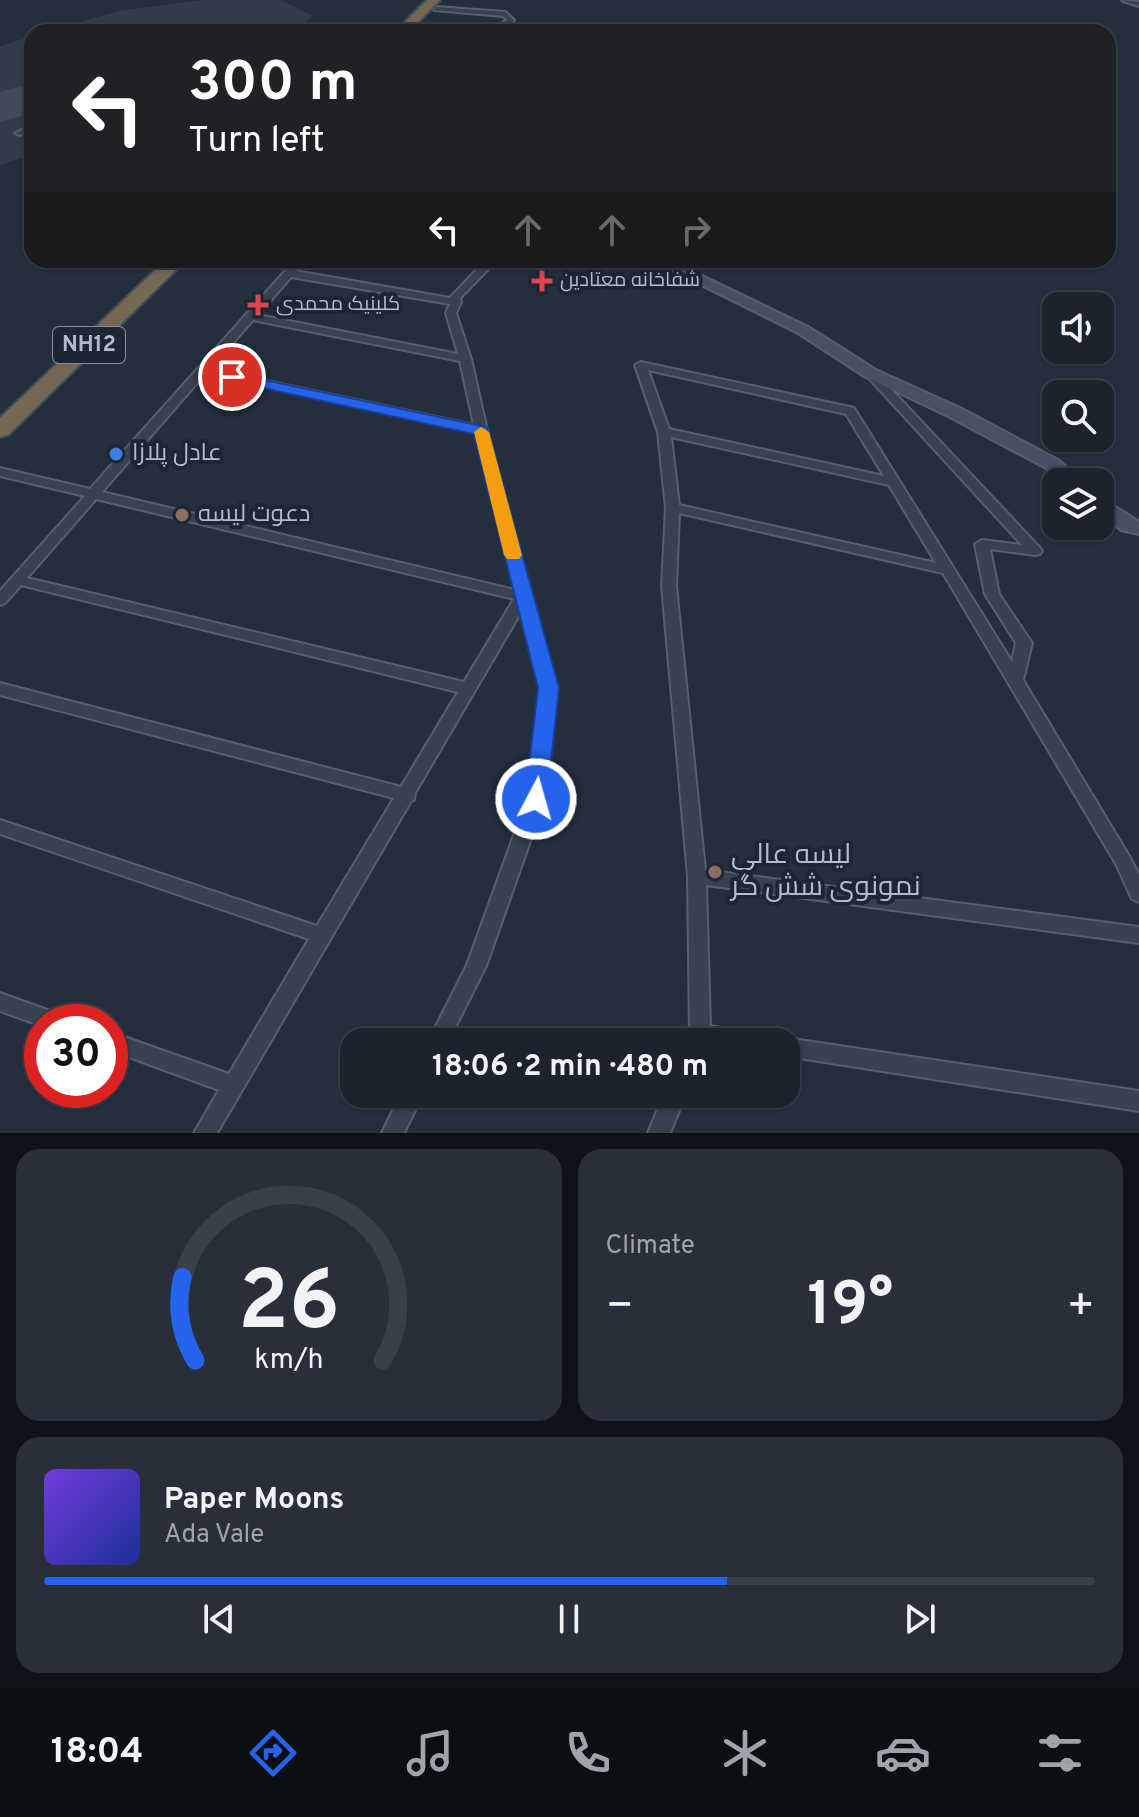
<!DOCTYPE html>
<meta charset="utf-8">
<style>
body{margin:0;font-family:Overpass,Cairo,sans-serif;background:#282f3a;color:#f1f3f6;height:100vh;display:flex;flex-direction:column;font-size:30px;white-space:nowrap}
*{box-sizing:border-box;margin:0}
p{font-size:26px;color:#a0a4aa}
.icon{flex:none;width:44px;height:44px;fill:none;stroke:currentColor;stroke-width:2;stroke-linecap:round;stroke-linejoin:round}
.map{position:relative;height:1133px;overflow:hidden}
.details{display:flex;flex-direction:column;gap:16px;padding:16px;background:#0f1319;flex:1}
.details>*{flex:none}
.hud{position:absolute;left:24px;top:24px;width:1092px;height:244px;border-radius:24px;box-shadow:0 2px 6px #0004,0 0 0 2px #39404a;background:#202124;color:#fff;overflow:hidden}
.controls{position:absolute;left:1042px;top:292px;display:grid;gap:16px}
.controls a{display:grid;place-items:center;width:72px;height:72px;border-radius:16px;background:#1b232e;box-shadow:0 2px 6px #0004,0 0 0 2px #39404a;font-size:40px}
.speed{position:absolute;left:24px;top:1004px;display:flex;gap:16px;font-size:40px;font-weight:700;text-align:center}
.speed>*{display:grid;place-content:center;width:104px;height:104px;border-radius:50%;background:#1b232e;box-shadow:0 2px 6px #0004,0 0 0 2px #39404a;line-height:1}
.speed .limit{border:12px solid #d22;background:#fff;color:#111}
.pin{position:absolute;display:grid;place-items:center;width:68px;height:68px;color:#fff;margin:-34px;border:4px solid #fff;border-radius:50%;box-shadow:0 2px 8px #0007}
.me{position:absolute;width:88px;margin:-44px;rotate:6deg;stroke-linejoin:round;filter:drop-shadow(0 0 6px #0008)}
.turn{display:flex;align-items:center;gap:28px;height:168px;padding:0 32px;font-size:36px}
.turn .icon{width:104px;height:104px;stroke-width:2.5}
.turn b{display:block;font-size:56px;line-height:68px}
.lanes{display:flex;align-items:center;height:76px;padding:0 32px;background:#0003;justify-content:center;gap:40px;direction:ltr}
.lanes .off{opacity:.35}
.big{font-size:60px;font-weight:700;line-height:1.1}
.details .tile{flex:1;display:flex;flex-direction:column;justify-content:center;gap:12px;min-width:0;padding:0 28px;border-radius:24px;background:#282f3a}
.details .dial{align-items:center;gap:0}
.dial svg{height:208px;overflow:visible;fill:none;stroke:#39404a;stroke-width:7;stroke-linecap:round;text-anchor:middle}
.dial text{fill:#f1f3f6;stroke:none}
.song{display:flex;align-items:center;gap:24px}
.cover{width:96px;height:96px;border-radius:12px;background:linear-gradient(135deg,hsl(260 70% 55%),hsl(230 70% 35%))}
.played{height:8px;border-radius:4px;background:linear-gradient(90deg,#2563eb 65%,#39404a 65%)}
.keys{display:flex;justify-content:space-around;direction:ltr}
.heat{display:flex;justify-content:space-between;align-items:center;font-size:44px;direction:ltr}
.details .tiles{flex:1;display:grid;gap:16px;grid-template-columns:1fr 1fr}
.tile:last-child{grid-column:span 2}
.trip{position:absolute;left:340px;top:1028px;width:460px;height:80px;border-radius:24px;background:#1b232e;box-shadow:0 2px 6px #0004,0 0 0 2px #39404a;font-weight:700;line-height:80px;text-align:center}
.dock{display:flex;height:128px;justify-content:space-around;align-items:center;background:#0b0e12;color:#a0a4aa}
.dock .icon{width:56px;height:56px}
.dock .on{color:#2563eb}
.dock b{font-size:36px;color:#f1f3f6}
.map>svg:first-child{display:block}
.airport{fill:#323c4b}
.lines{fill:none;stroke-linecap:round;stroke-linejoin:round}
.runway{fill:#3f4a5a;fill-rule:evenodd}
.street-casing{stroke:#565f6c;stroke-width:4}
.secondary-casing{stroke:#565f6c;stroke-width:4}
.highway-casing{stroke:#434c59;stroke-width:4}
.street{fill:#38414e;fill-rule:evenodd}
.secondary{fill:#465061;fill-rule:evenodd}
.highway{fill:#746855;fill-rule:evenodd}
.route{fill:#2563eb;stroke:#184099;stroke-width:2}
.slow{fill:#f59e0b}
.health-dot{fill:#e0444e;stroke:#1d2633;stroke-width:3}
.shop-dot{fill:#3f7fe0;stroke:#1d2633;stroke-width:3}
.education-dot{fill:#8d6e63;stroke:#1d2633;stroke-width:3}
.labels{text-anchor:middle;dominant-baseline:central;stroke-width:8;stroke-linejoin:round;paint-order:stroke}
.far-poi-label{font-size:20px;fill:#b4bcc9;stroke:#1d2633;text-anchor:start}
.shield{fill:#1d2633;stroke:#878f9c;stroke-width:2}
.shield-label{font-size:22px;font-weight:bold;fill:#b4bcc9}
.poi-label{font-size:24px;fill:#b4bcc9;stroke:#1d2633;text-anchor:start}
.near-poi-label{font-size:28px;fill:#b4bcc9;stroke:#1d2633;text-anchor:start}
</style>
<div class="map">
<svg width="1139" height="1133" viewBox="0 0 1139 1133">
<rect width="100%" height="100%" fill="#242f3e"/>
<g class="airport">
<polygon points="202,0 281,0 313,16 293,32 46,32 118,11"/>
<polygon points="32,36 32,154 0,165 0,46"/>
</g>
<g class="lines">
<polygon class="runway" points="32,83 32,113 0,122 0,92"/>
<g class="street-casing">
<g id="street">
<polygon points="1122,0 1139,2 1139,6 1123,1"/>
<polygon points="436,7 505,12 514,20 497,32 489,32 507,20 503,16 434,10"/>
<polygon points="32,126 32,131 19,135 15,133"/>
<path d="M295,260H305L295,271L450,298L486,260H497L460,298L461,302L456,313L471,359L486,426L556,688L545,799L486,966L448,1042H428L467,965L527,799L540,688L521,612L415,793L414,800L411,801L217,1133H194L219,1090L110,1050V1032L229,1074L309,939L0,834V820L317,926L394,798L0,695V683L401,787L458,692L21,585L5,603L0,605V591L85,496L0,476V468L90,489ZM291,277L450,304L446,313L458,354L258,315ZM253,320L460,361L474,425L210,369ZM205,374L476,432L515,590L102,492ZM96,499L514,599L464,682L27,578Z"/>
<path d="M641,362L854,408L1012,662L1016,643L985,594L975,544L982,540L1022,545L866,375V371H874L1040,548L1042,551L1040,554L1035,555L990,549L999,594L1032,643L1023,680L1129,856L1139,875V902L1132,899L1116,864L943,573L679,513L676,586L705,870L1139,927V943L706,885L710,1026L757,1035L760,1042H687L690,1034L688,876L662,586L666,508L658,432L635,365ZM648,370L846,414L884,476L669,429ZM671,437L889,485L936,563L679,505Z"/>
<polygon points="0,993 64,1016 67,1022 42,1022 42,1026 0,1011"/>
<polygon points="786,1038 1139,1091 1139,1111 786,1056 786,1042 778,1042"/>
<polygon points="401,1094 423,1094 404,1133 382,1133"/>
<polygon points="664,1094 686,1094 670,1133 648,1133"/>
</g>
</g>
<g class="secondary-casing">
<g id="secondary">
<polygon points="651,260 669,260 808,327 876,370 962,409 1058,460 1083,482 1063,482 1046,468 950,417 864,376 798,333"/>
<polygon points="1100,497 1139,522 1139,534 1121,530 1100,512"/>
</g>
</g>
<g class="highway-casing">
<g id="highway">
<polygon points="427,0 440,0 408,32 395,32"/>
<polygon points="166,260 186,260 8,435 0,437 0,418"/>
</g>
</g>
<use href="#street" class="street"/>
<use href="#secondary" class="secondary"/>
<use href="#highway" class="highway"/>
</g>
<polygon class="route" points="232,373 487,427 559,688 547,799 544,805 536,808 528,805 525,799 538,688 474,434 227,380 225,377"/>
<polygon class="slow" points="481,427 489,432 522,555 519,559 507,559 504,555 474,432"/>
<g class="health-dot">
<path d="M538 269h8v8h8v8h-8v8h-8v-8h-8v-8h8z"/>
<path d="M254 293h8v8h8v8h-8v8h-8v-8h-8v-8h8z"/>
</g>
<circle class="shop-dot" cx="116" cy="454" r="8"/>
<g class="education-dot">
<circle cx="182" cy="515" r="8"/>
<circle cx="715" cy="872" r="8"/>
</g>
<g class="labels">
<g class="far-poi-label">
<text x="560" y="281">شفاخانه معتادین</text>
<text x="276" y="305">کلینیک محمدی</text>
</g>
<rect class="shield" x="53" y="327" width="72" height="36" rx="6"/>
<g class="shield-label">
<text x="89" y="345">NH12</text>
</g>
<g class="poi-label">
<text x="132" y="454">عادل پلازا</text>
<text x="198" y="515">دعوت لیسه</text>
</g>
<g class="near-poi-label">
<text x="731" y="856">لیسه عالی<tspan x="731" dy="32">نمونوی شش گر</tspan></text>
</g>
</g>
</svg>
<div class="controls">
<a><svg class="icon" aria-label="sound" viewBox="0 0 24 24"><path d="M4 9h4l5-4v14l-5-4H4zM17 9q2 3 0 6"/></svg></a>
<a><svg class="icon" aria-label="search" viewBox="0 0 24 24"><circle cx="10" cy="10" r="6"/><path d="M15 15l6 6"/></svg></a>
<a><svg class="icon" aria-label="layers" viewBox="0 0 24 24"><path d="M12 4l9 5-9 5-9-5zM3 14l9 5 9-5"/></svg></a>
</div>
<div class="speed"><div class="limit">30</div></div>
<div class="pin" style="left:232px;top:377px;background:#d93025"><svg class="icon" aria-label="arrive" viewBox="0 0 24 24"><path d="M6 21V4h12l-3 4 3 4H6"/></svg></div>
<svg class="me" style="left:536px;top:799px" viewBox="-20 -20 40 40"><circle r="17" fill="#2563eb" stroke="#fff" stroke-width="3"/><path d="M0-11L8 9 0 5-8 9z" fill="#fff"/></svg>
<div class="trip">18:06 · 2 min · 480 m</div>
<div class="hud">
<div class="turn"><svg class="icon" aria-label="left" viewBox="0 0 24 24"><path d="M17 20v-9H6M10 6l-5 5 5 5"/></svg><div><b>300 m</b>Turn left</div></div>
<div class="lanes"><svg class="icon" aria-label="left" viewBox="0 0 24 24"><path d="M17 20v-9H6M10 6l-5 5 5 5"/></svg><svg class="icon off" aria-label="ahead" viewBox="0 0 24 24"><path d="M12 20V5M6 11l6-6 6 6"/></svg><svg class="icon off" aria-label="ahead" viewBox="0 0 24 24"><path d="M12 20V5M6 11l6-6 6 6"/></svg><svg class="icon off" aria-label="right" viewBox="0 0 24 24"><path d="M7 20v-9h11M14 6l5 5-5 5"/></svg></div>
</div>
</div>
<section class="details">
<div class="tiles">
<div class="tile dial"><svg viewBox="0 0 100 80">
<path d="M14 69A42 42 0 1 1 86 69"/>
<path d="M14 69A42 42 0 0 1 9 37" stroke="#2563eb"/>
<text x="50" y="56" font-size="32" font-weight="700">26</text>
<text x="50" y="72" font-size="11">km/h</text>
</svg></div>
<div class="tile"><p>Climate</p>
<div class="heat"><a>−</a><b class="big">19°</b><a>+</a></div>
</div>
<div class="tile">
<div class="song"><i class="cover"></i><div><b>Paper Moons</b><p>Ada Vale</p></div></div>
<div class="played"></div>
<div class="keys"><svg class="icon" aria-label="previous" viewBox="0 0 24 24"><path d="M18 5L8 12l10 7zM5 5v14"/></svg><svg class="icon" aria-label="pause" viewBox="0 0 24 24"><path d="M8 5v14M16 5v14"/></svg><svg class="icon" aria-label="next" viewBox="0 0 24 24"><path d="M6 5l10 7-10 7zM19 5v14"/></svg></div>
</div>
</div>
</section>
<nav class="dock">
<b>18:04</b>
<svg class="icon on" aria-label="directions" viewBox="0 0 24 24"><path d="M12 3l9 9-9 9-9-9zM9 14v-3h6M13 9l2 2-2 2"/></svg>
<svg class="icon" aria-label="music" viewBox="0 0 24 24"><path d="M9 18V5l10-2v13"/><circle cx="6" cy="18" r="3"/><circle cx="16" cy="16" r="3"/></svg>
<svg class="icon" aria-label="phone" viewBox="0 0 24 24"><path d="M5 4h4l2 5-3 2q2 4 5 5l2-3 5 2v4C11 20 4 13 5 4z"/></svg>
<svg class="icon" aria-label="climate" viewBox="0 0 24 24"><path d="M12 3v18M4 7l16 10M4 17L20 7"/></svg>
<svg class="icon" aria-label="car" viewBox="0 0 24 24"><path d="M5 17H2v-5l4-1 3-4h7l3 4 3 1v5h-3M9 17h6M6 11h13"/><circle cx="7" cy="17" r="2"/><circle cx="17" cy="17" r="2"/></svg>
<svg class="icon" aria-label="filters" viewBox="0 0 24 24"><path d="M4 7h16M4 17h16"/><circle cx="9" cy="7" r="2"/><circle cx="15" cy="17" r="2"/></svg>
</nav>
